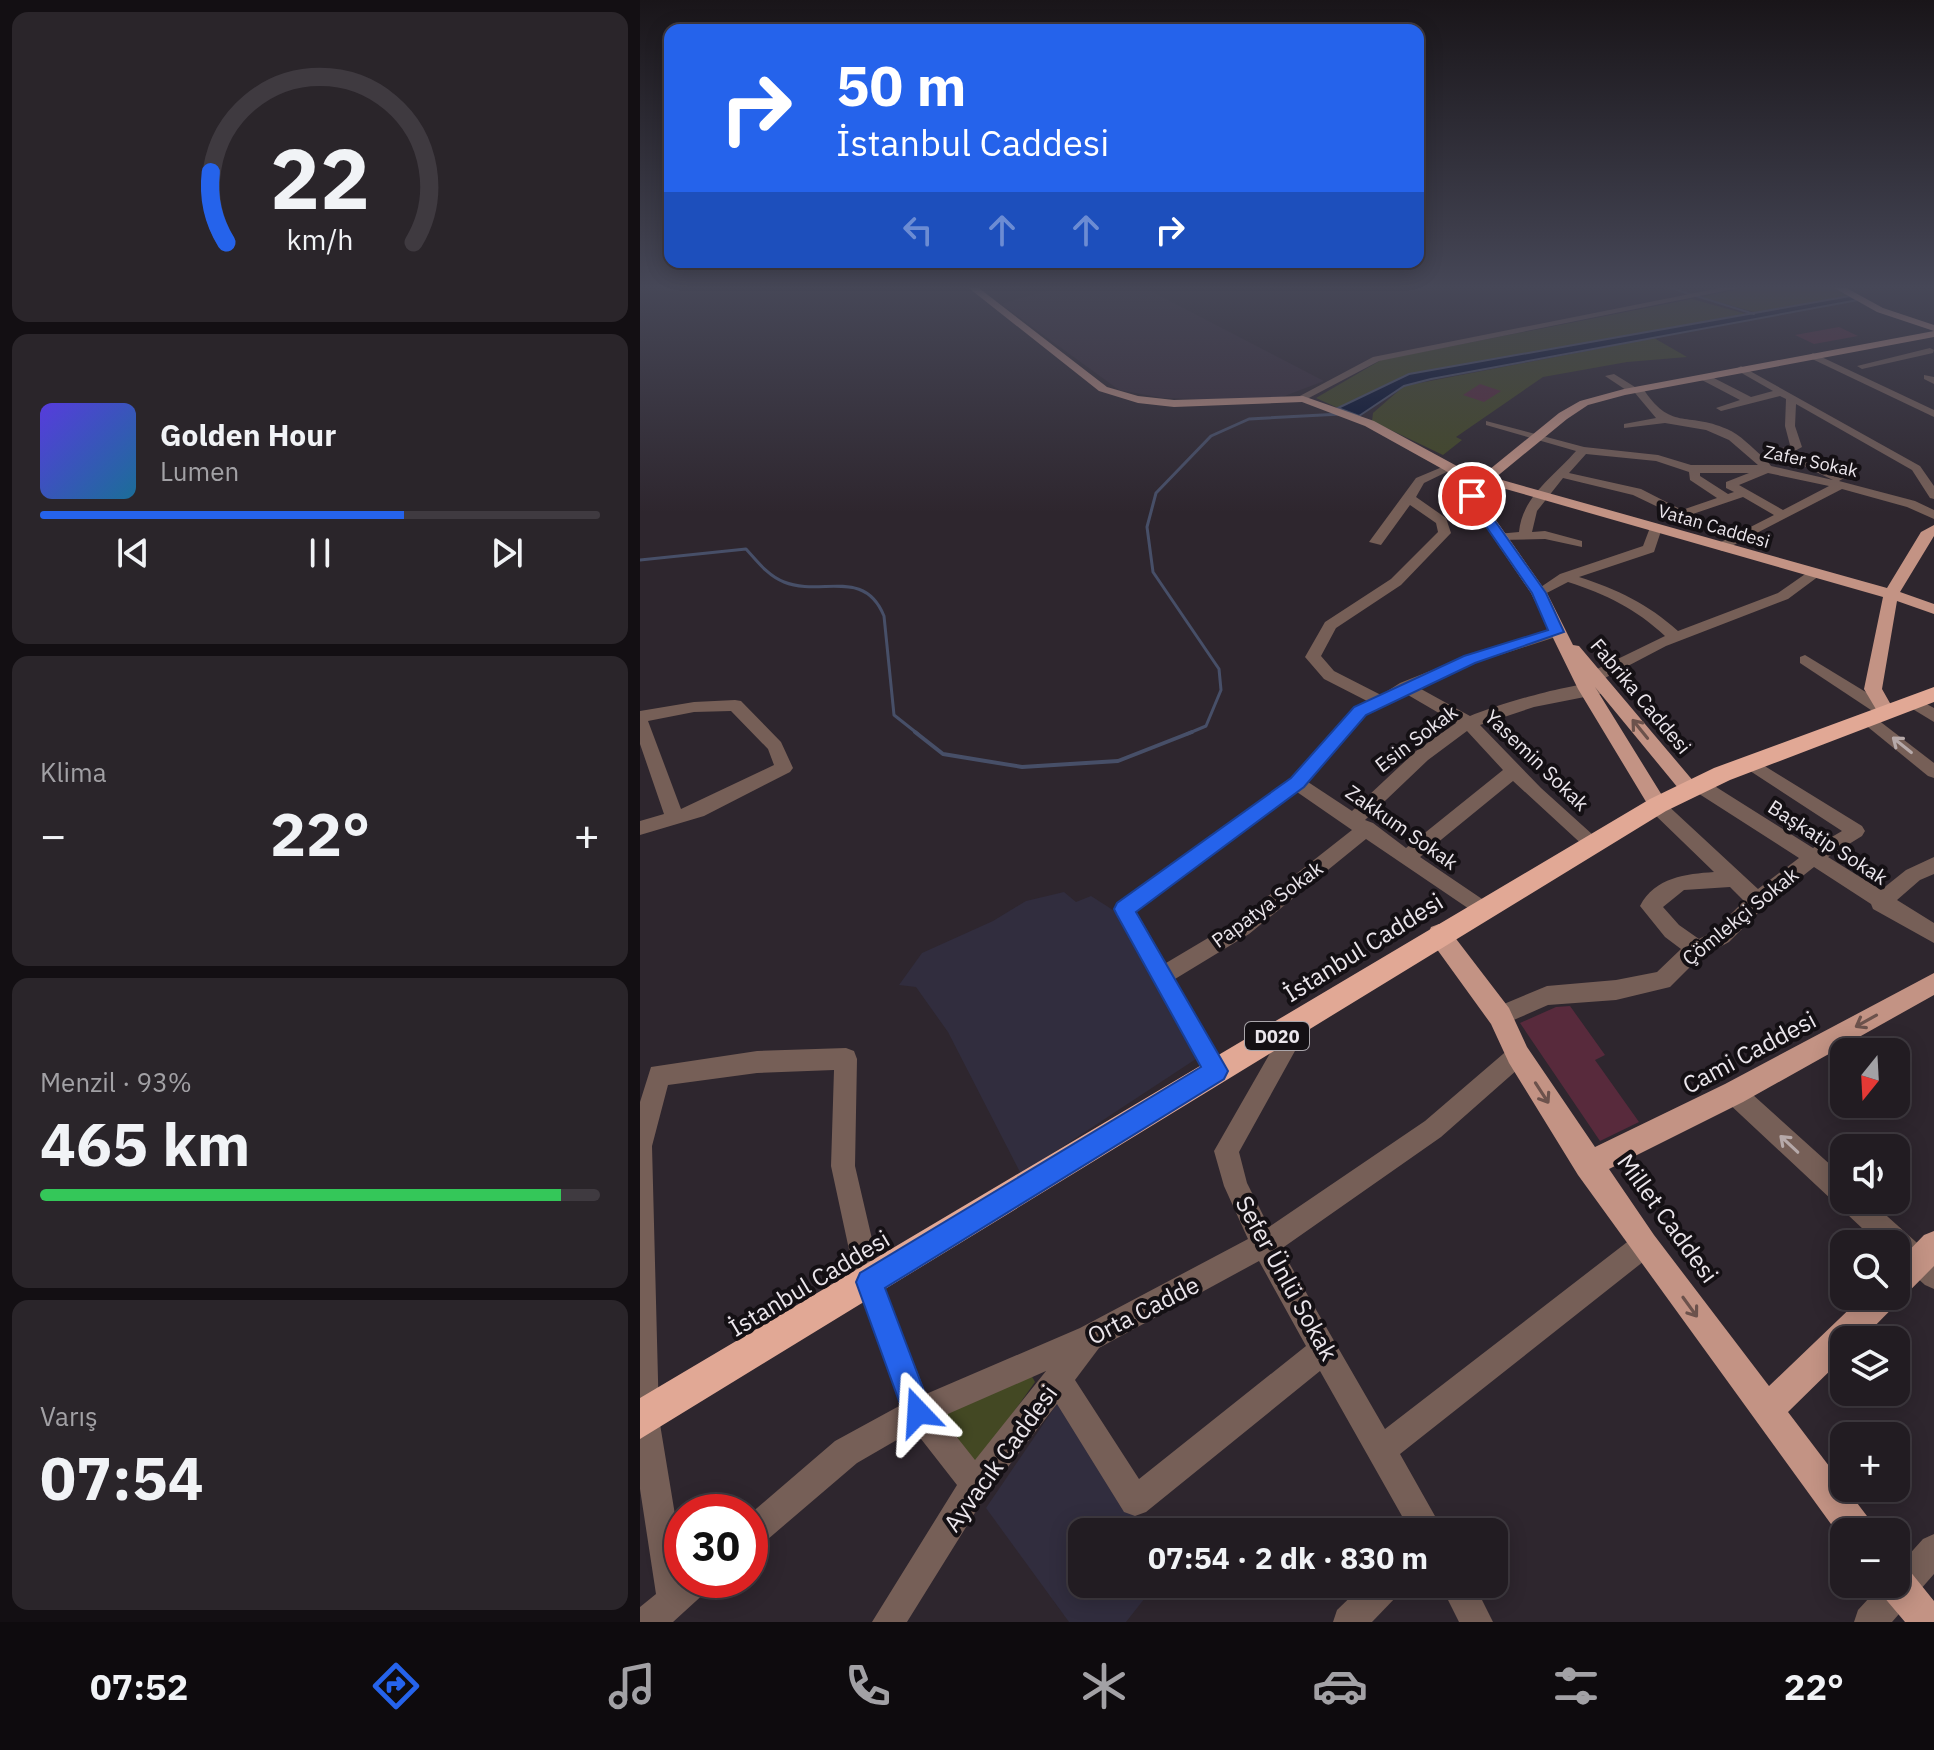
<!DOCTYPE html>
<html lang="tr">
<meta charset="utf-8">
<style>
body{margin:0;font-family:"IBM Plex Sans",sans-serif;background:#2a252a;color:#f1f3f6;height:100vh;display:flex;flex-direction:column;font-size:30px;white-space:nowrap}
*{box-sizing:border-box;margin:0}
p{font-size:26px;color:#a2a1a5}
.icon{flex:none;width:44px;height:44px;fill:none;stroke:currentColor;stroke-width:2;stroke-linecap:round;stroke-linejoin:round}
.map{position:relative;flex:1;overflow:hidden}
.side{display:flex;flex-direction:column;gap:12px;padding:12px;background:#130f13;width:640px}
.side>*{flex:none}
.top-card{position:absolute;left:24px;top:24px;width:760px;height:244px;border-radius:16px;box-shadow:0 4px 20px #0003,0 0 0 2px #3f3a40;background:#2563eb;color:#fff;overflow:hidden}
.needle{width:52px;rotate:198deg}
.fabs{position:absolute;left:1190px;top:1038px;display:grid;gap:16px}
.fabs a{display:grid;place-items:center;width:80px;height:80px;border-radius:16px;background:#221c22;box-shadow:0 4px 20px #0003,0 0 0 2px #3f3a40;font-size:40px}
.speed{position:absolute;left:24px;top:1494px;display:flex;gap:16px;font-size:40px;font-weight:700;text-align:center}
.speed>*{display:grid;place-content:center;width:104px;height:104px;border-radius:50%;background:#221c22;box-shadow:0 4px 20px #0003,0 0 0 2px #3f3a40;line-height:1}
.speed .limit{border:12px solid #d22;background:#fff;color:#111}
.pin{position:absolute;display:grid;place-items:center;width:68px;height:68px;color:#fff;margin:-34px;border:4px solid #fff;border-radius:50%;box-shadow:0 2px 8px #0007}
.me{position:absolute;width:88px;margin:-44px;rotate:340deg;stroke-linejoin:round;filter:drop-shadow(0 0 6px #0008)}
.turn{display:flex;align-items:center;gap:28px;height:168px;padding:0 40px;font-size:36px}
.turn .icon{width:104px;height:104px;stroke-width:2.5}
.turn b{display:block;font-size:56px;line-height:68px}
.lanes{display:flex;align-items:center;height:76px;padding:0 40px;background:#0003;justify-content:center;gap:40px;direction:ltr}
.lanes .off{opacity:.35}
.big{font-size:60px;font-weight:800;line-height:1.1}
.side .tile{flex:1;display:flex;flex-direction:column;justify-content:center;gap:12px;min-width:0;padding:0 28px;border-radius:16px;background:#2a252a}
.side .dial{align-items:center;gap:0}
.dial svg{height:208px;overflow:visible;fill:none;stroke:#3f3a40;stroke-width:7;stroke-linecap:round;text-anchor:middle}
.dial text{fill:#f1f3f6;stroke:none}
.song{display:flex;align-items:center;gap:24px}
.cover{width:96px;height:96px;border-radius:12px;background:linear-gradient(135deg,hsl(250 70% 55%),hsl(200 70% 35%))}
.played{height:8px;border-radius:4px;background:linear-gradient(90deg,#2563eb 65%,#3f3a40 65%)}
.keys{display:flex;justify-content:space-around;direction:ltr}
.heat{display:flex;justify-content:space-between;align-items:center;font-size:44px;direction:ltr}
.charge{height:12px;border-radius:6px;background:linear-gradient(90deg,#34c759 93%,#3f3a40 0)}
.trip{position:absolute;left:428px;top:1518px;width:440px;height:80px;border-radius:16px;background:#221c22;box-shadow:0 4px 20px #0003,0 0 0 2px #3f3a40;font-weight:800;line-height:80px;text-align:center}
.tab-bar{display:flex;height:128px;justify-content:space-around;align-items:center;background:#0e0b0e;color:#a2a1a5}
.tab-bar .icon{width:56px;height:56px}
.tab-bar .current{color:#2563eb}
.tab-bar b{font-size:36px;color:#f1f3f6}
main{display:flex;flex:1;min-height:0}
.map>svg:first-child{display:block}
.built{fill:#382c39}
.education{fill:#312d3e}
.green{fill:#434823}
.water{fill:#010e30;stroke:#474f68;stroke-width:2}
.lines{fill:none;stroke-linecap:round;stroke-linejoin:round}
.stream-far2{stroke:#474f68;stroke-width:2}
.stream-far1{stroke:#474f68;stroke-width:3}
.stream{stroke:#474f68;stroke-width:4}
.building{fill:#582a3c}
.minor{fill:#765f57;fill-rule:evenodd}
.major{fill:#c39384;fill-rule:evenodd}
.highway{fill:#e1a895;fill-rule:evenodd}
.oneway{stroke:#6c524c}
.oneway2{stroke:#b6a9a9}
.route{fill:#2563eb;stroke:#184099;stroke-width:2}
.labels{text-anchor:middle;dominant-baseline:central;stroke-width:8;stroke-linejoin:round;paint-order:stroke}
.far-street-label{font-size:18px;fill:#ebe6ec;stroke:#141014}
.shield{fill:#141014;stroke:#aaa6ab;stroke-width:2}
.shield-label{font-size:18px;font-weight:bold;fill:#ebe6ec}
.street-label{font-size:20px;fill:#ebe6ec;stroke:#141014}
.near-street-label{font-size:24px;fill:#ebe6ec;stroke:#141014}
</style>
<main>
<section class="side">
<div class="tile dial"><svg viewBox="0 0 100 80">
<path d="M14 69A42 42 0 1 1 86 69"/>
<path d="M14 69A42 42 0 0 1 8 42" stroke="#2563eb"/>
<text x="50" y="56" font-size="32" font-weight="700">22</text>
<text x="50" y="72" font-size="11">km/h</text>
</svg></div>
<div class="tile">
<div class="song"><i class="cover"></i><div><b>Golden Hour</b><p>Lumen</p></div></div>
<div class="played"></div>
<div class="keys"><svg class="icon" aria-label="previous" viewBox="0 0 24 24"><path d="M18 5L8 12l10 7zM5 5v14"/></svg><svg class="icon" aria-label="pause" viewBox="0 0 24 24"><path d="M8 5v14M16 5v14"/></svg><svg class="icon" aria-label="next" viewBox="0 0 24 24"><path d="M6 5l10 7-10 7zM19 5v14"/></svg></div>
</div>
<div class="tile"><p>Klima</p>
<div class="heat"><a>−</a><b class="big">22°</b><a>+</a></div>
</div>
<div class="tile"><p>Menzil · 93%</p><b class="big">465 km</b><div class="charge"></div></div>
<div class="tile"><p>Varış</p><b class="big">07:54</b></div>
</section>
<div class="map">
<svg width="1294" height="1622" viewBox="0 0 1294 1622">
<rect width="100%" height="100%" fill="#2e262e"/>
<polygon class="built" points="426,285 499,285 684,381 642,397 586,400 523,398 479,390 361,304"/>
<g class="education">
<polygon points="424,892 436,902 451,896 484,917 562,1055 381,1174 308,1032 276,987 259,985 282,953 353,921 386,901"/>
<polygon points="419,1401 506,1532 442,1532 442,1584 516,1584 486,1622 429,1622 346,1508"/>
</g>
<g class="green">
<polygon points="1118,285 1192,285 1210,296 1114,312 1061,297"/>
<polygon points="1052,299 1106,314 769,374 698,408 676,398 741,360"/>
<polygon points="1014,338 1047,357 987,362 903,377 816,437 822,440 803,455 732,421 733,413 764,386"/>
<polygon points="389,1371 395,1382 334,1468 299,1414"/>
</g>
<polygon class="water" points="1210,296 1218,300 791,379 764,386 719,416 698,408 769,374"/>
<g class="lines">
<polyline class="stream-far2" points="1021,285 1114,314"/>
<g class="stream-far1">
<path d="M0,560L106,549C117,561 128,576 144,582C181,597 224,567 244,616L254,715L278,734"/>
<polyline points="547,734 566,726 581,690 579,669 513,572 507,527 516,493 571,436 609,419 701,414"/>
</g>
<polyline class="stream" points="275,732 303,754 382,767 478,761 552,732"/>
</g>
<g class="building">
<polygon points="1199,327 1218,336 1174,344 1155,335"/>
<polygon points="840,384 861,391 844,402 823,395"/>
<polygon points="930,1006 965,1055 955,1060 999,1122 960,1141 880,1023 916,1007"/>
</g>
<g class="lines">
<g class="minor">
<polygon points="1095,285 1114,285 739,361 665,400 656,398 733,357"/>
<polygon points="1290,348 1294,350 1293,353 1222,369 1217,366"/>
<polygon points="1173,353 1294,410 1294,417 1170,358 1168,356"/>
<path d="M1101,366L1280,466L1294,486V499L1290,498L1272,470L1156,404L1155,426L1162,447L1153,452L1202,475L1204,478L1199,481L1275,501L1294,510V519L1267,507L1202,489L1082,551L1075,547L1077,544L1134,515L1103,497L1041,518L993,495L923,478L897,511L892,532L905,531L942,541V547L905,539L857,540V534L879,532C882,497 914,476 936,451L846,425V421L944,447L1018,455L1051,465H1118L1089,440L1066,430L1025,423L984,428V424L1016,418L995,393L989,392L965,376L974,374L995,387H1002C1031,432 1046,411 1087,429C1101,435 1111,447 1122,456L1150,445L1145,426L1146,399L1140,396L1081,411L1076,408L1100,400L1060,379V375H1068L1111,397L1133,391L1098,371L1096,369ZM946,454L1016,461L1049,472L1050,480L1077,498L1042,510L1001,489L929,473ZM1143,456L1193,480L1131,466L1128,462ZM1060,473H1109L1086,482V488L1094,492L1088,494L1060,476ZM1128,473L1189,486L1143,510L1099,485Z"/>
<polygon points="1284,375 1294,377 1294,384 1284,379"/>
<path d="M807,465L817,467L784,483L776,497L806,518L811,533L761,585L696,628L681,656L694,671L741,695L760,683L825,657L912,629H922V635L835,663L781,689L830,716C857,705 942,678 970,684L972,688L970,692L894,707L840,725L901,788L963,844L961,849H947L873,781L780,857L848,903L851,909L848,915L841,917L726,839L609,934L535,979L587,1071L584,1079L576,1082L568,1079L474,909L477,903L651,778L714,707L727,701L684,679L665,657L685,622L751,579L798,532L796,523L770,505L741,545L729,542L776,478ZM768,695L816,723L776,751L712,811L668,782L726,715ZM827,731L863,770L766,848L733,823L725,820L788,760ZM657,792L712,830L595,922L526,963L496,911Z"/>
<path d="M1011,525L1022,528L1014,552L939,577C977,589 1008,604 1038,631L1138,593L1171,570L1176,569L1183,573L1148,599L1026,646L963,679H953L950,675L953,671L1025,636C996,609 966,594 928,582L899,597L892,593L920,574L1003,546Z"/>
<polygon points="1165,655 1252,708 1254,712 1252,716 1240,716 1160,663 1160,657"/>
<polygon points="1272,696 1294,708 1294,722 1266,705 1264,701"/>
<path d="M95,700L101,701L141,742L153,768L150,772L64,816L0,835V821L24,814L0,744V711L54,702ZM91,711L128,749L134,765L41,809L8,721L54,712Z"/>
<polygon points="1229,713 1294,763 1294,778 1288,776 1223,723 1221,719"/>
<path d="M1110,757L1222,826L1225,831L1222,836L1188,857L1241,890L1266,870L1294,857V874L1280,880L1257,900L1294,923V943L1233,909L1231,904L1174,867L1124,907L1089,942L1058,959L1030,987L976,1000L908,1005L860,1026L852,1023L849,1016L852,1009L907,986L976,980L1017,972L1041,949L1025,937L1000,906C1015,877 1046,874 1074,872L1011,811L1008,806L1011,801H1023L1118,889L1159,858L1053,790L1050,785L1053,780H1065L1173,848L1202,831L1104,767L1101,763L1104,759ZM1090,887L1104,901L1075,930L1059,939L1039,925L1023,907L1044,890Z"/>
<path d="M660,1012L668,1015L671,1022L599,1152L607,1183L629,1227L785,1121L870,1048L878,1044L886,1048L889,1055L886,1062L801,1137L641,1249L745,1429L995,1236L1004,1232L1013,1236L1017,1245L1013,1254L760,1454L804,1532H771L680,1371L506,1512L495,1516L484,1512L417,1404L346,1495L267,1622H232L317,1485L274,1430L217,1463L121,1545L110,1550V1514L195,1441L261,1405L216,1282L191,1166L194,1070L117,1073L28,1085L12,1146L19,1418L42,1557V1580H72L67,1591L33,1622H0V1607L16,1594L0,1489V1102L11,1067L117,1051L206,1048L214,1051L217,1059L215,1166L242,1282L286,1394L440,1328L608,1239L584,1186L574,1151L652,1015ZM619,1261L666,1346L499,1479L435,1380L459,1348ZM406,1371L335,1460L301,1417Z"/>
<polygon points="1094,1082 1102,1085 1204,1177 1204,1200 1229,1200 1294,1258 1294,1289 1285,1285 1256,1259 1256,1244 1239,1244 1086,1101 1082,1093 1086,1085"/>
<polygon points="1294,1534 1294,1574 1252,1622 1214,1622 1218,1610 1242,1584 1256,1584 1256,1569 1283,1539"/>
<polygon points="724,1584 763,1584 758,1595 732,1622 693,1622 697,1610"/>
<polygon points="800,1584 834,1584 853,1622 819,1622"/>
</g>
<g class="major">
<polygon points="325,285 335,285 467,387 498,396 534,400 663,396 734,421 839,478 919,413 940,401 984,389 1294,331 1237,312 1189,285 1201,285 1243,308 1294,325 1294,337 985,395 948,405 927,419 855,478 1247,588 1281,532 1294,525 1294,536 1260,592 1294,604 1294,614 1257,601 1242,689 1255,712 1246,718 1240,716 1224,689 1243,597 848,484 839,496 907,593 933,645 939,646 1060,789 1050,796 1043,794 955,687 1028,805 1025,810 1011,810 938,689 891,593 825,496 833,486 725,426 662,402 534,407 498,403 459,391"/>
<polygon points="799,924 807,927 869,1008 887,1047 955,1147 1085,1084 1294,973 1294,995 1103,1102 969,1169 1014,1235 1129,1386 1223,1296 1256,1296 1256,1264 1284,1235 1294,1231 1294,1266 1221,1340 1204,1340 1204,1357 1148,1412 1230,1520 1235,1532 1204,1532 1204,1542 938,1175 869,1063 851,1024 791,941 788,934 791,927"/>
<polygon points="1256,1565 1269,1570 1294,1601 1294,1622 1265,1622 1243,1596 1239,1584 1256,1584"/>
</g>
<polygon class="highway" points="1294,687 1294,702 1090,780 1026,811 0,1439 0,1398 1010,799 1074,768"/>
</g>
<defs><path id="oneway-shaft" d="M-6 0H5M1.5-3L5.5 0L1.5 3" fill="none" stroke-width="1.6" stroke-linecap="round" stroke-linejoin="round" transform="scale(2)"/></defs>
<g class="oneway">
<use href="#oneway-shaft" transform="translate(1000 729) rotate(-129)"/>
<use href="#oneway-shaft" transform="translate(1226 1021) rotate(151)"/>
<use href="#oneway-shaft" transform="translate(902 1093) rotate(57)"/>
<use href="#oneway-shaft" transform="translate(1050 1307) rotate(54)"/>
</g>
<g class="oneway2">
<use href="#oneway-shaft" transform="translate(1262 745) rotate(-141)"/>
<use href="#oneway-shaft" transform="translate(1149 1144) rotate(-137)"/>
</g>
<linearGradient id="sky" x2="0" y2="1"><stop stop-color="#191519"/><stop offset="0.56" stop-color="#464757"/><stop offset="1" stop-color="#464757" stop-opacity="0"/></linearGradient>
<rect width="1294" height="513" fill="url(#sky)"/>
<polygon class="route" points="827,494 836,494 906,593 924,632 835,663 726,715 664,787 496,912 584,1064 588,1071 584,1079 245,1288 292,1412 288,1423 278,1427 267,1423 216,1282 220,1273 561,1067 477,915 474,909 477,903 651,778 714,707 824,656 908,630 892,593 825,496"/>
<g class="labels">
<g class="far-street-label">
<text transform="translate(1171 461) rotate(12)">Zafer Sokak</text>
<text transform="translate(1074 526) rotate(16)">Vatan Caddesi</text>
</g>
<rect class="shield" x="605" y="1022" width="64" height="28" rx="6"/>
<g class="shield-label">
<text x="637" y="1036">D020</text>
</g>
<g class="street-label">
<text transform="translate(1001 696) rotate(50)">Fabrika Caddesi</text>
<text transform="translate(776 738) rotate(-37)">Esin Sokak</text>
<text transform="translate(897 760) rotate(44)">Yasemin Sokak</text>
<text transform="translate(762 827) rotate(35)">Zakkum Sokak</text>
<text transform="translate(1188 842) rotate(33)">Başkatip Sokak</text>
<text transform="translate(627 904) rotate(-36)">Papatya Sokak</text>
<text transform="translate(1100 916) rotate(-39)">Çömlekçi Sokak</text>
</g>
<g class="near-street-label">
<text transform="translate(723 947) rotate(-32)">İstanbul Caddesi</text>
<text transform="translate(1109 1052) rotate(-28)">Cami Caddesi</text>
<text transform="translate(1028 1218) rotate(54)">Millet Caddesi</text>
<text transform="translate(647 1278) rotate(61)">Sefer Ünlü Sokak</text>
<text transform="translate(169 1283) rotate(-31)">İstanbul Caddesi</text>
<text transform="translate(503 1310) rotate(-27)">Orta Cadde</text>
<text transform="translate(360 1458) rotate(-54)">Ayvacık Caddesi</text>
</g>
</g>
</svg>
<div class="fabs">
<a><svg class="needle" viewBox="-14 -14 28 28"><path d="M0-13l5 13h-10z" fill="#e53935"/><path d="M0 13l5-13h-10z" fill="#a2a1a5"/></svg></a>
<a><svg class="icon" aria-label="sound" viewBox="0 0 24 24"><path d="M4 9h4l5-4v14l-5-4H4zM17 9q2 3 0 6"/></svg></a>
<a><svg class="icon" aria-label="search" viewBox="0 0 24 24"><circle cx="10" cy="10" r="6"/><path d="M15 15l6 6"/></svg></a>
<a><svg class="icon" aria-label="layers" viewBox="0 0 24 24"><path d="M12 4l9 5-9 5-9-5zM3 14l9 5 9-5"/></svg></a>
<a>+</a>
<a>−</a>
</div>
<div class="speed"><div class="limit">30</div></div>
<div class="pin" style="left:832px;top:496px;background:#d93025"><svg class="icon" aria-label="arrive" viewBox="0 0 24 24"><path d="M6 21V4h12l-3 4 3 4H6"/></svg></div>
<svg class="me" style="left:278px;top:1412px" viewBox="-20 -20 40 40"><path d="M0-17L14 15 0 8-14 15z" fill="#2563eb" stroke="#fff" stroke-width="4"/></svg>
<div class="trip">07:54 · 2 dk · 830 m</div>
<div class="top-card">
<div class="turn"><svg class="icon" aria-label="right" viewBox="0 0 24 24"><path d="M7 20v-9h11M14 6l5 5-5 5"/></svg><div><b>50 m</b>İstanbul Caddesi</div></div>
<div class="lanes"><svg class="icon off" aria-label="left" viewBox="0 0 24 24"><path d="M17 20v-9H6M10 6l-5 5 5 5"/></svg><svg class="icon off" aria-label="ahead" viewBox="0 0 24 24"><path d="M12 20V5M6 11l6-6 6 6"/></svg><svg class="icon off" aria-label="ahead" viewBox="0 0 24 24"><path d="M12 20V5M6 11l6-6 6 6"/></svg><svg class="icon" aria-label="right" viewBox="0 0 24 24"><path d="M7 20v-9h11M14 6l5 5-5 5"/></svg></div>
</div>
</div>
</main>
<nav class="tab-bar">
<b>07:52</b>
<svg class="icon current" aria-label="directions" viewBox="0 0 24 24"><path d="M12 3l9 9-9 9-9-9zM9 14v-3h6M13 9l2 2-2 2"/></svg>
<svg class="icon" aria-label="music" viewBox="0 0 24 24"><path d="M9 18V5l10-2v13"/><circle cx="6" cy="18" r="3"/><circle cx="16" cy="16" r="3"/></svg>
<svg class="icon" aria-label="phone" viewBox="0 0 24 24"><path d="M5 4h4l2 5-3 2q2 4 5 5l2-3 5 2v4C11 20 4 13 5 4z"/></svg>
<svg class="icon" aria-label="climate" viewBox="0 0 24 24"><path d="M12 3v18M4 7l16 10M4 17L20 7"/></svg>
<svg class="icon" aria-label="car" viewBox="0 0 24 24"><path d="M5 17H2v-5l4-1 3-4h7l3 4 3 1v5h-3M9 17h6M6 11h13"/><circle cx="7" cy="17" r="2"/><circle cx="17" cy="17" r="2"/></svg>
<svg class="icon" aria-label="filters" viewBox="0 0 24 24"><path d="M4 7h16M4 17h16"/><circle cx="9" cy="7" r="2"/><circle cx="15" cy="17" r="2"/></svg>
<b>22°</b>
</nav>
